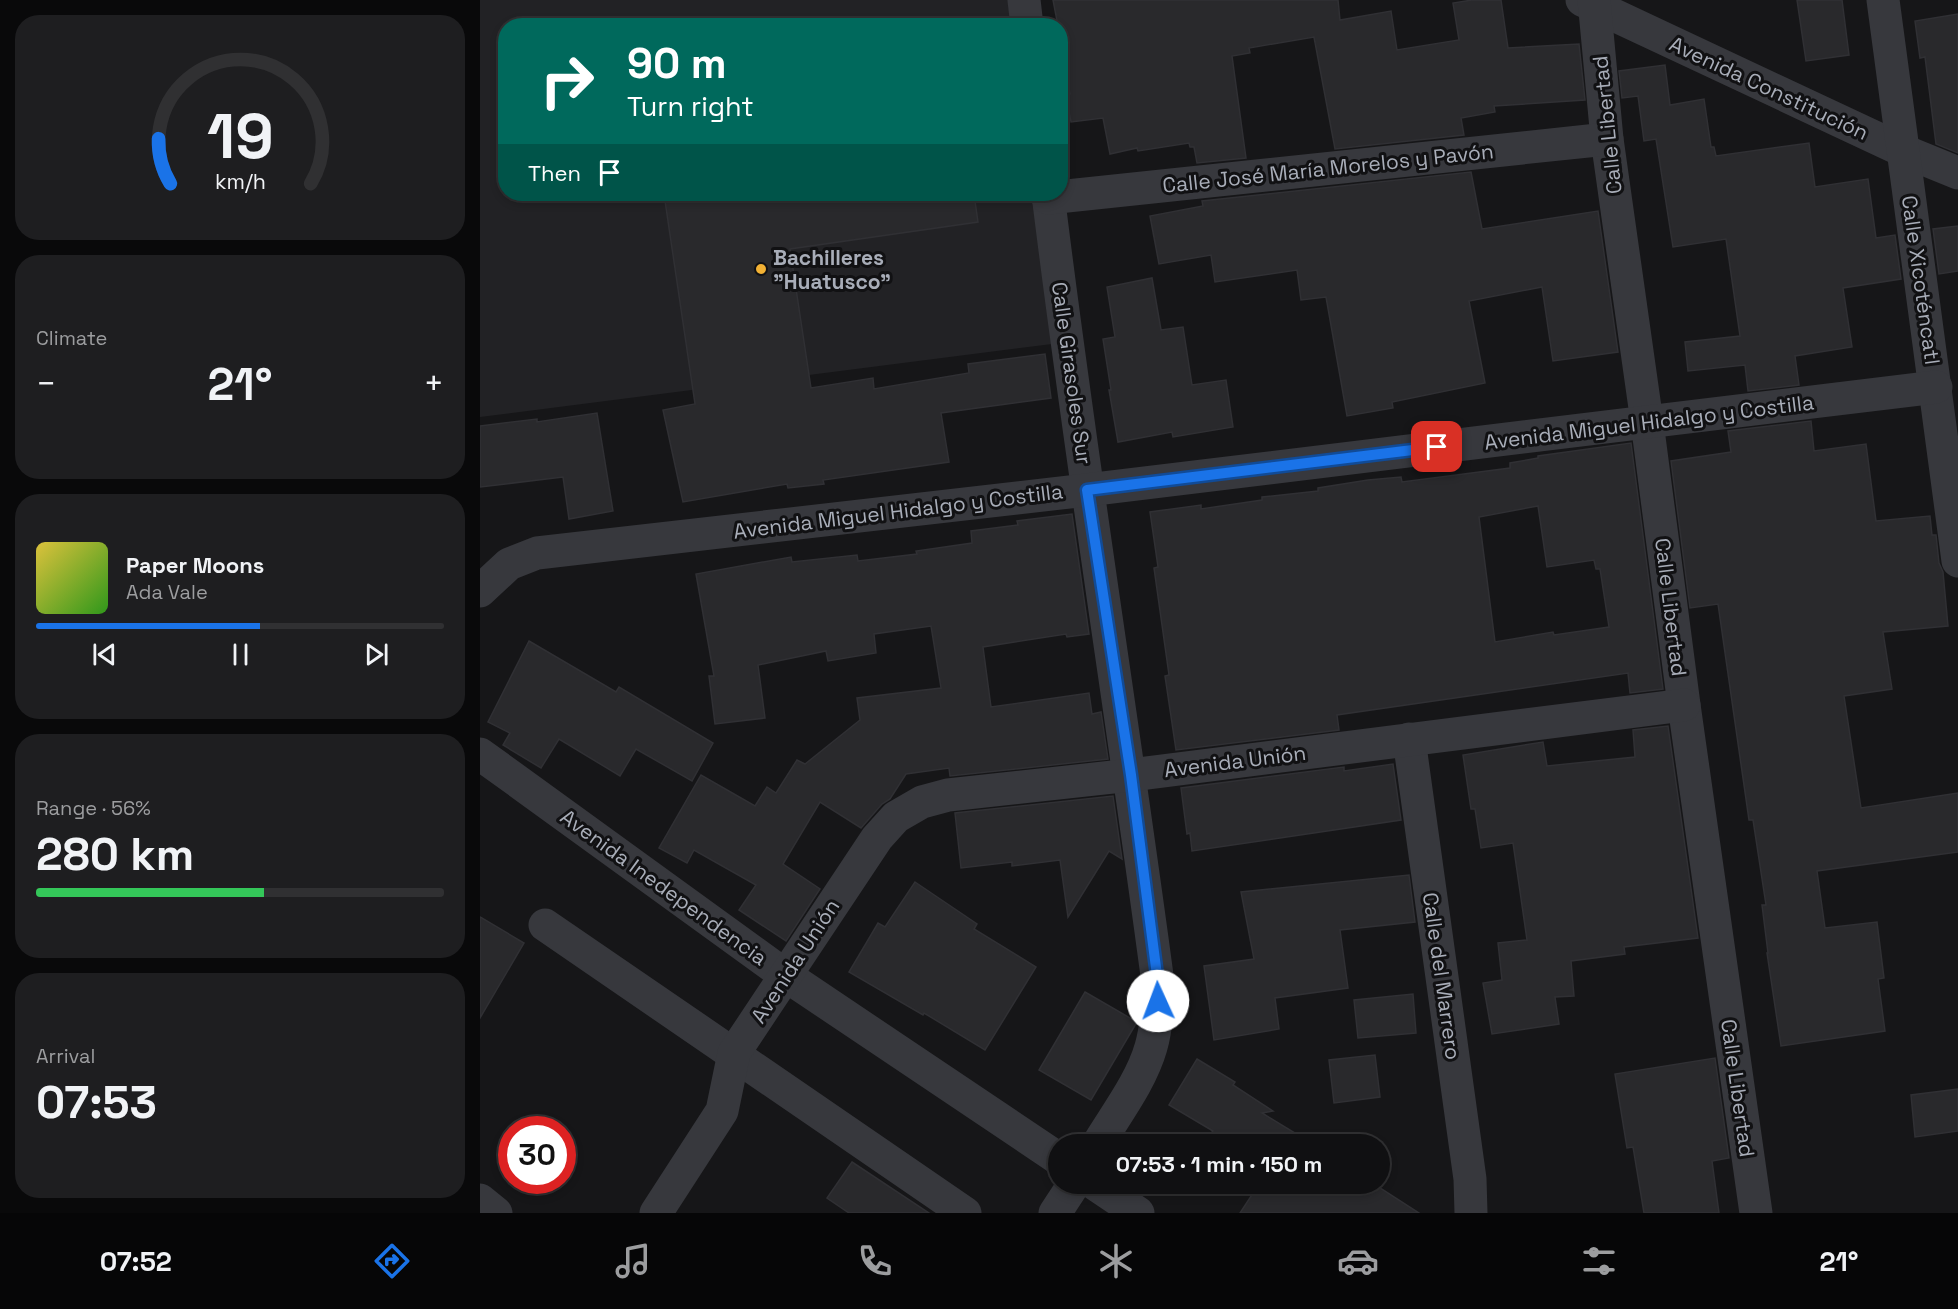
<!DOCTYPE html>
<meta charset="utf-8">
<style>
body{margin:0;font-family:"Space Grotesk",sans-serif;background:#1e1e20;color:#f1f3f6;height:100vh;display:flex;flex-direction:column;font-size:22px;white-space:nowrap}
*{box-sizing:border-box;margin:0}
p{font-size:20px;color:#9c9d9f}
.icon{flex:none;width:33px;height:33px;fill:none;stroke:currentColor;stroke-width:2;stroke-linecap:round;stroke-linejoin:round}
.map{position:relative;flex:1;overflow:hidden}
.drawer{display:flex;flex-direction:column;gap:15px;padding:15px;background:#09090a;width:480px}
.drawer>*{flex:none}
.banner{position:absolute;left:18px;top:18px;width:570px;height:183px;border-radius:24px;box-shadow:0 3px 9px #0003,0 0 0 2px #303032;background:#00695c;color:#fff;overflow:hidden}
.speed{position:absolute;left:18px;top:1116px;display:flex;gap:12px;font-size:30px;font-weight:700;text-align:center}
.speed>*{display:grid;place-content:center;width:78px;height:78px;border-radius:50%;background:#101012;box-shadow:0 3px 9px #0003,0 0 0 2px #303032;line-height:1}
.speed .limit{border:9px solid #d22;background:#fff;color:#111}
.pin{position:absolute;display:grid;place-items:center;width:51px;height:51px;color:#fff;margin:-26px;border-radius:12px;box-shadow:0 3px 9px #0006}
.me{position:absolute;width:66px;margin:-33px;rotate:358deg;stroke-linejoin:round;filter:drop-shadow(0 0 4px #0008)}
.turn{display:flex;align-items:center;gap:21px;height:126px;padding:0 30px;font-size:27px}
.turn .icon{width:78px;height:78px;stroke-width:2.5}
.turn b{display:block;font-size:42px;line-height:51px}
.then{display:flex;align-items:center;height:57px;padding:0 30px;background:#0003;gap:12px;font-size:22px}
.big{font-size:45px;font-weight:600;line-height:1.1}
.drawer .tile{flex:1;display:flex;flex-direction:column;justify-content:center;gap:9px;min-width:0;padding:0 21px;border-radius:24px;background:#1e1e20}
.drawer .dial{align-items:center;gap:0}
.dial svg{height:156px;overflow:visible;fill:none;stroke:#303032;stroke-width:7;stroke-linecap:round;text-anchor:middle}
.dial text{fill:#f1f3f6;stroke:none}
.song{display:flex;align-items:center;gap:18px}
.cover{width:72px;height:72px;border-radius:9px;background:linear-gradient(135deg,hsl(50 70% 55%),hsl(110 70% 35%))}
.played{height:6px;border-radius:3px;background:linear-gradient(90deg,#1a73e8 55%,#303032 55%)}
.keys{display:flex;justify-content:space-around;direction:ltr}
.heat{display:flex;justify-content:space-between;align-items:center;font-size:33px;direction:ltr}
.charge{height:9px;border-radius:4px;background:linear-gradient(90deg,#34c759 56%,#303032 0)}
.trip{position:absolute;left:568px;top:1134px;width:342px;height:60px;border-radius:30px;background:#101012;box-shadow:0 3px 9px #0003,0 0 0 2px #303032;font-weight:600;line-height:60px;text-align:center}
.tab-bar{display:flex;height:96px;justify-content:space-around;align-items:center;background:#060607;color:#9c9d9f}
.tab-bar .icon{width:42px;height:42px}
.tab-bar .on{color:#1a73e8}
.tab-bar b{font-size:27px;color:#f1f3f6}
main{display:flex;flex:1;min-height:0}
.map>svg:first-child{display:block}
.built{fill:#222225}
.building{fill:#29292c;stroke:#303034;stroke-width:1.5;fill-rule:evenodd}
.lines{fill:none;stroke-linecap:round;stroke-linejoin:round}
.street{stroke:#37383d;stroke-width:33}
.route-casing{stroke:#114b97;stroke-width:15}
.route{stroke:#1a73e8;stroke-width:10}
.poi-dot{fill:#f2b134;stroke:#111113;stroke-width:2}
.labels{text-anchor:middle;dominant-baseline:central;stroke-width:6;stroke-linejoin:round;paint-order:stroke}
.street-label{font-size:21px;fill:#a8adb8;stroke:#111113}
.poi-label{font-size:21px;font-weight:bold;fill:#a8adb8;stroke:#111113;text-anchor:start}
</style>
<main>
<section class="drawer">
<div class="tile dial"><svg viewBox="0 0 100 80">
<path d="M14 69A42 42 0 1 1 86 69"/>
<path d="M14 69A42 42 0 0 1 8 46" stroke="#1a73e8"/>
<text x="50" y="56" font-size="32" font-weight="700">19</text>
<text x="50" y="72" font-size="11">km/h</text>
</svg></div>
<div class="tile"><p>Climate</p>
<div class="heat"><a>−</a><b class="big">21°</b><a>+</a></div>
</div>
<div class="tile">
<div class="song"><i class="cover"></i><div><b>Paper Moons</b><p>Ada Vale</p></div></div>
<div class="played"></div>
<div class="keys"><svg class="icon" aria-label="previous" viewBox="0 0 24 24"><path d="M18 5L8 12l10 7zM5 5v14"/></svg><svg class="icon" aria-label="pause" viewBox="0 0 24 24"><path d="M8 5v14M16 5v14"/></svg><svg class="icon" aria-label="next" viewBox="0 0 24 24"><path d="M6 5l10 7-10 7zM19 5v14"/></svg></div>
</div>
<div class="tile"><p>Range · 56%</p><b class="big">280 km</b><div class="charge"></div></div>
<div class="tile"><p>Arrival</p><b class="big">07:53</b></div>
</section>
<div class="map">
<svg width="1478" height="1213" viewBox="0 0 1478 1213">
<rect width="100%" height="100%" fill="#161618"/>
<polygon class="built" points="0,0 528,0 531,25 26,26 26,194 553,194 572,344 0,417"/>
<g class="building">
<polygon points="573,0 858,0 860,20 911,11 917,50 979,40 973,3 992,0 1021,0 1028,48 1099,44 1105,100 1014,106 1015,112 981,118 984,135 855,149 834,37 769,48 770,53 752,56 766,158 717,163 714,147 710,147 709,143 658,151 657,148 630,154 623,118 591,122 586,95 590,94 580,42 580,26 578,26"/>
<polygon points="1317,0 1362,0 1369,55 1326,61"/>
<polygon points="1478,14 1478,153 1456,144 1445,57 1440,58 1435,21"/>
<polygon points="1185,65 1190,105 1224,99 1231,147 1234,147 1236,156 1329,143 1335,187 1388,179 1396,238 1415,235 1421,279 1363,288 1372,347 1315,356 1319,385 1268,391 1265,365 1208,371 1205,342 1260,336 1246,239 1193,247 1176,139 1164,141 1158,96 1142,98 1139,71"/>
<polygon points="991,172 1002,229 1118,211 1138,352 1073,361 1062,287 989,301 1005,383 912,402 913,408 867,416 846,297 821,300 817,270 735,282 731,255 679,264 670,216 723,206 722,201"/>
<polygon points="184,194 494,194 498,222 310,249 331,388 393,378 394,389 489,373 488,364 565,354 571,398 461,413 469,462 343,480 344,484 308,488 307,484 203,502 183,410 215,404"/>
<polygon points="1478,226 1478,271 1459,274 1453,229"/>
<polygon points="672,278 681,330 703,327 712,385 746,380 753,427 693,437 692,432 638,442 629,390 631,390 623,339 635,337 627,287"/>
<polygon points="117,413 133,511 89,519 83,477 0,487 0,426 57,419 57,422"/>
<polygon points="1331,421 1334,451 1386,444 1396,521 1450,516 1452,535 1456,535 1459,563 1463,572 1468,626 1403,632 1412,689 1364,696 1381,808 1478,793 1478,852 1337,871 1345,928 1397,922 1404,978 1398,979 1405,1031 1301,1046 1287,953 1288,953 1282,905 1286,905 1273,820 1269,820 1238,604 1210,608 1191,461 1251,452 1248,431"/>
<path d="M1151,443L1183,689L1150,693L1148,673L857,715L859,730L696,750L685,676L689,675L674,568L678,567L670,512L721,505V509L782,500V497L838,491V488L888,480L921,477L922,482L1030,468V463L1058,458V456ZM1058,506L1067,567L1114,560L1116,569H1120L1129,627L1074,635L1073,632L1015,642L999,517Z"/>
<polygon points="592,514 609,634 587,637 586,634 503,647 511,707 609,693 612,714 621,712 628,759 470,776 469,768 426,774 410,799 402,804 381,828 340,802 303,864 340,889 306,941 259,910 276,885 214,850 207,863 179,848 221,775 275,806 287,787 296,793 317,760 325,764 380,720 377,698 461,688 451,626 394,634 396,653 348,661 346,651 278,665 285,718 235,724 229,676 234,676 216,574 311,557 312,562 377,555 378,561 437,554 436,551 492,543 491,531 538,525 537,521"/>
<polygon points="49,641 136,692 139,687 233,743 212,781 156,749 140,776 79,739 61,768 23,745 30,733 8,722"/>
<polygon points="1188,726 1218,938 1144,947 1145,954 1091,961 1094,996 1075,997 1079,1024 1012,1034 1003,983 1022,980 1018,943 1047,940 1033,843 1001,848 995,809 991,809 983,755 1063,742 1067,766 1155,757 1153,730"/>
<polygon points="913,764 921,820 712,851 710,833 707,834 701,788 864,767 864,771"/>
<polygon points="633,796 642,859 629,851 588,917 580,860 532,866 532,862 481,868 475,813"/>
<polygon points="929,875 935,922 860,930 868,988 795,998 799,1029 734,1040 724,966 774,959 761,892"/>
<polygon points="435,882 497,924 494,929 556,967 505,1050 444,1013 443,1015 369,972 398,923 405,927"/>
<polygon points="0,917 44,943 0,1018"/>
<polygon points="605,992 657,1022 611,1100 559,1070"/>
<polygon points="933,994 936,1033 878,1038 874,1000"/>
<polygon points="895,1055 900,1097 854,1103 849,1060"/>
<polygon points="1235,1058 1249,1158 1232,1161 1239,1213 1164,1213 1153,1147 1147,1148 1135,1074"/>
<polygon points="717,1059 755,1082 753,1085 793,1111 782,1113 833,1144 749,1144 731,1133 733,1131 689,1105"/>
<polygon points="1478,1089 1478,1131 1435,1137 1431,1095"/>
<polygon points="372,1162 449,1213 369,1213 347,1198"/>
<polygon points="779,1184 894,1184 939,1213 760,1213"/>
</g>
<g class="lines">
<g class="street">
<polyline points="544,0 547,26"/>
<polyline points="1102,0 1424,151 1478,173"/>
<polyline points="1114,0 1127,139 1167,422 1204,705 1276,1213"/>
<polyline points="1403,0 1478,561"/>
<path d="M568,194C600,457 643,720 678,983C678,1005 677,1026 671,1047C661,1082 636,1114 618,1144"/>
<polyline points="568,198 1127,139"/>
<polyline points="0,591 29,564 57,553 607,490 1456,387"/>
<polyline points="929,739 990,1179 991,1213"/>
<polyline points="0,754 305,975 579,1159"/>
<polyline points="65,925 485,1213"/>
<polyline points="615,1184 658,1213"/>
<polyline points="0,1200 16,1213"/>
<polyline points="176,1213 242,1111 254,1053 397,838 416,817 442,802 468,795 651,775 1204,705"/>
<polyline points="575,1213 594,1184"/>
</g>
</g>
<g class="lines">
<g class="route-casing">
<polyline id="route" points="678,1001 678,983 651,775 607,490 957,447"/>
</g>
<use href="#route" class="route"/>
</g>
<circle class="poi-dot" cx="281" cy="269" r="6"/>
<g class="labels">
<g class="street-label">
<text transform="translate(1289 88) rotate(25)">Avenida Constitución</text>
<text transform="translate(1127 125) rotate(-96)">Calle Libertad</text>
<text transform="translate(848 168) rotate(-6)">Calle José María Morelos y Pavón</text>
<text transform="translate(1441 280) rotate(82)">Calle Xicoténcatl</text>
<text transform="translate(592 373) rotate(82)">Calle Girasoles Sur</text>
<text transform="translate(1169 422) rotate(-7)">Avenida Miguel Hidalgo y Costilla</text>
<text transform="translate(418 511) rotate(-7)">Avenida Miguel Hidalgo y Costilla</text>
<text transform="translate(1191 607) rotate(83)">Calle Libertad</text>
<text transform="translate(755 761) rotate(-7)">Avenida Unión</text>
<text transform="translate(184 887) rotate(36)">Avenida Inedependencia</text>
<text transform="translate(315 961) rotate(-57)">Avenida Unión</text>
<text transform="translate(962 976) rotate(82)">Calle del Marrero</text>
<text transform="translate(1258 1088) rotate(82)">Calle Libertad</text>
</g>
<g class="poi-label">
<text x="293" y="257">Bachilleres<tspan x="293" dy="24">"Huatusco"</tspan></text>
</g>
</g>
</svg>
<div class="speed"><div class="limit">30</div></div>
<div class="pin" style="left:957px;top:447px;background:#d93025"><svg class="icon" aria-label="arrive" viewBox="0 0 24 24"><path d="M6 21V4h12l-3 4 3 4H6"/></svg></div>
<svg class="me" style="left:678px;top:1001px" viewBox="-20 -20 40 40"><circle r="19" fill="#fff"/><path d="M0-13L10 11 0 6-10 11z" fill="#1a73e8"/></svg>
<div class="trip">07:53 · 1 min · 150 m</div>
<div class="banner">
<div class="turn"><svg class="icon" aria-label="right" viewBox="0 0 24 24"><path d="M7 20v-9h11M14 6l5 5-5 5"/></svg><div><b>90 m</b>Turn right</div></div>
<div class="then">Then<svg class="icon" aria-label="arrive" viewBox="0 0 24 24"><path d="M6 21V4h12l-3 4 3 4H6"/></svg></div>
</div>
</div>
</main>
<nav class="tab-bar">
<b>07:52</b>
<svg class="icon on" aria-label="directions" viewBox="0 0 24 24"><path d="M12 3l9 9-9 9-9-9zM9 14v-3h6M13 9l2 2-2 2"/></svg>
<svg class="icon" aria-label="music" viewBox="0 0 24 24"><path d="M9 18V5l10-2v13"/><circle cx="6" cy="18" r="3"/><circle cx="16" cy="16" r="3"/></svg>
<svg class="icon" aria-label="phone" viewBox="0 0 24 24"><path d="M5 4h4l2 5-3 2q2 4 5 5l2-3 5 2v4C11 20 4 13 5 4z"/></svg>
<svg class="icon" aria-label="climate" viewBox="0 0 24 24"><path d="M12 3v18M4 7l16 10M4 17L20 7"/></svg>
<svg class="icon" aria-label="car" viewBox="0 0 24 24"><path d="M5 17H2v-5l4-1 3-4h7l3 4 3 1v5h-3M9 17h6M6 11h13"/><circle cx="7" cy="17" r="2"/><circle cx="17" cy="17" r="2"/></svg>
<svg class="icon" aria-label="filters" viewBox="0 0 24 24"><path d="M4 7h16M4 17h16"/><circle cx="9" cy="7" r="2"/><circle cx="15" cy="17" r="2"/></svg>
<b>21°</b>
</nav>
